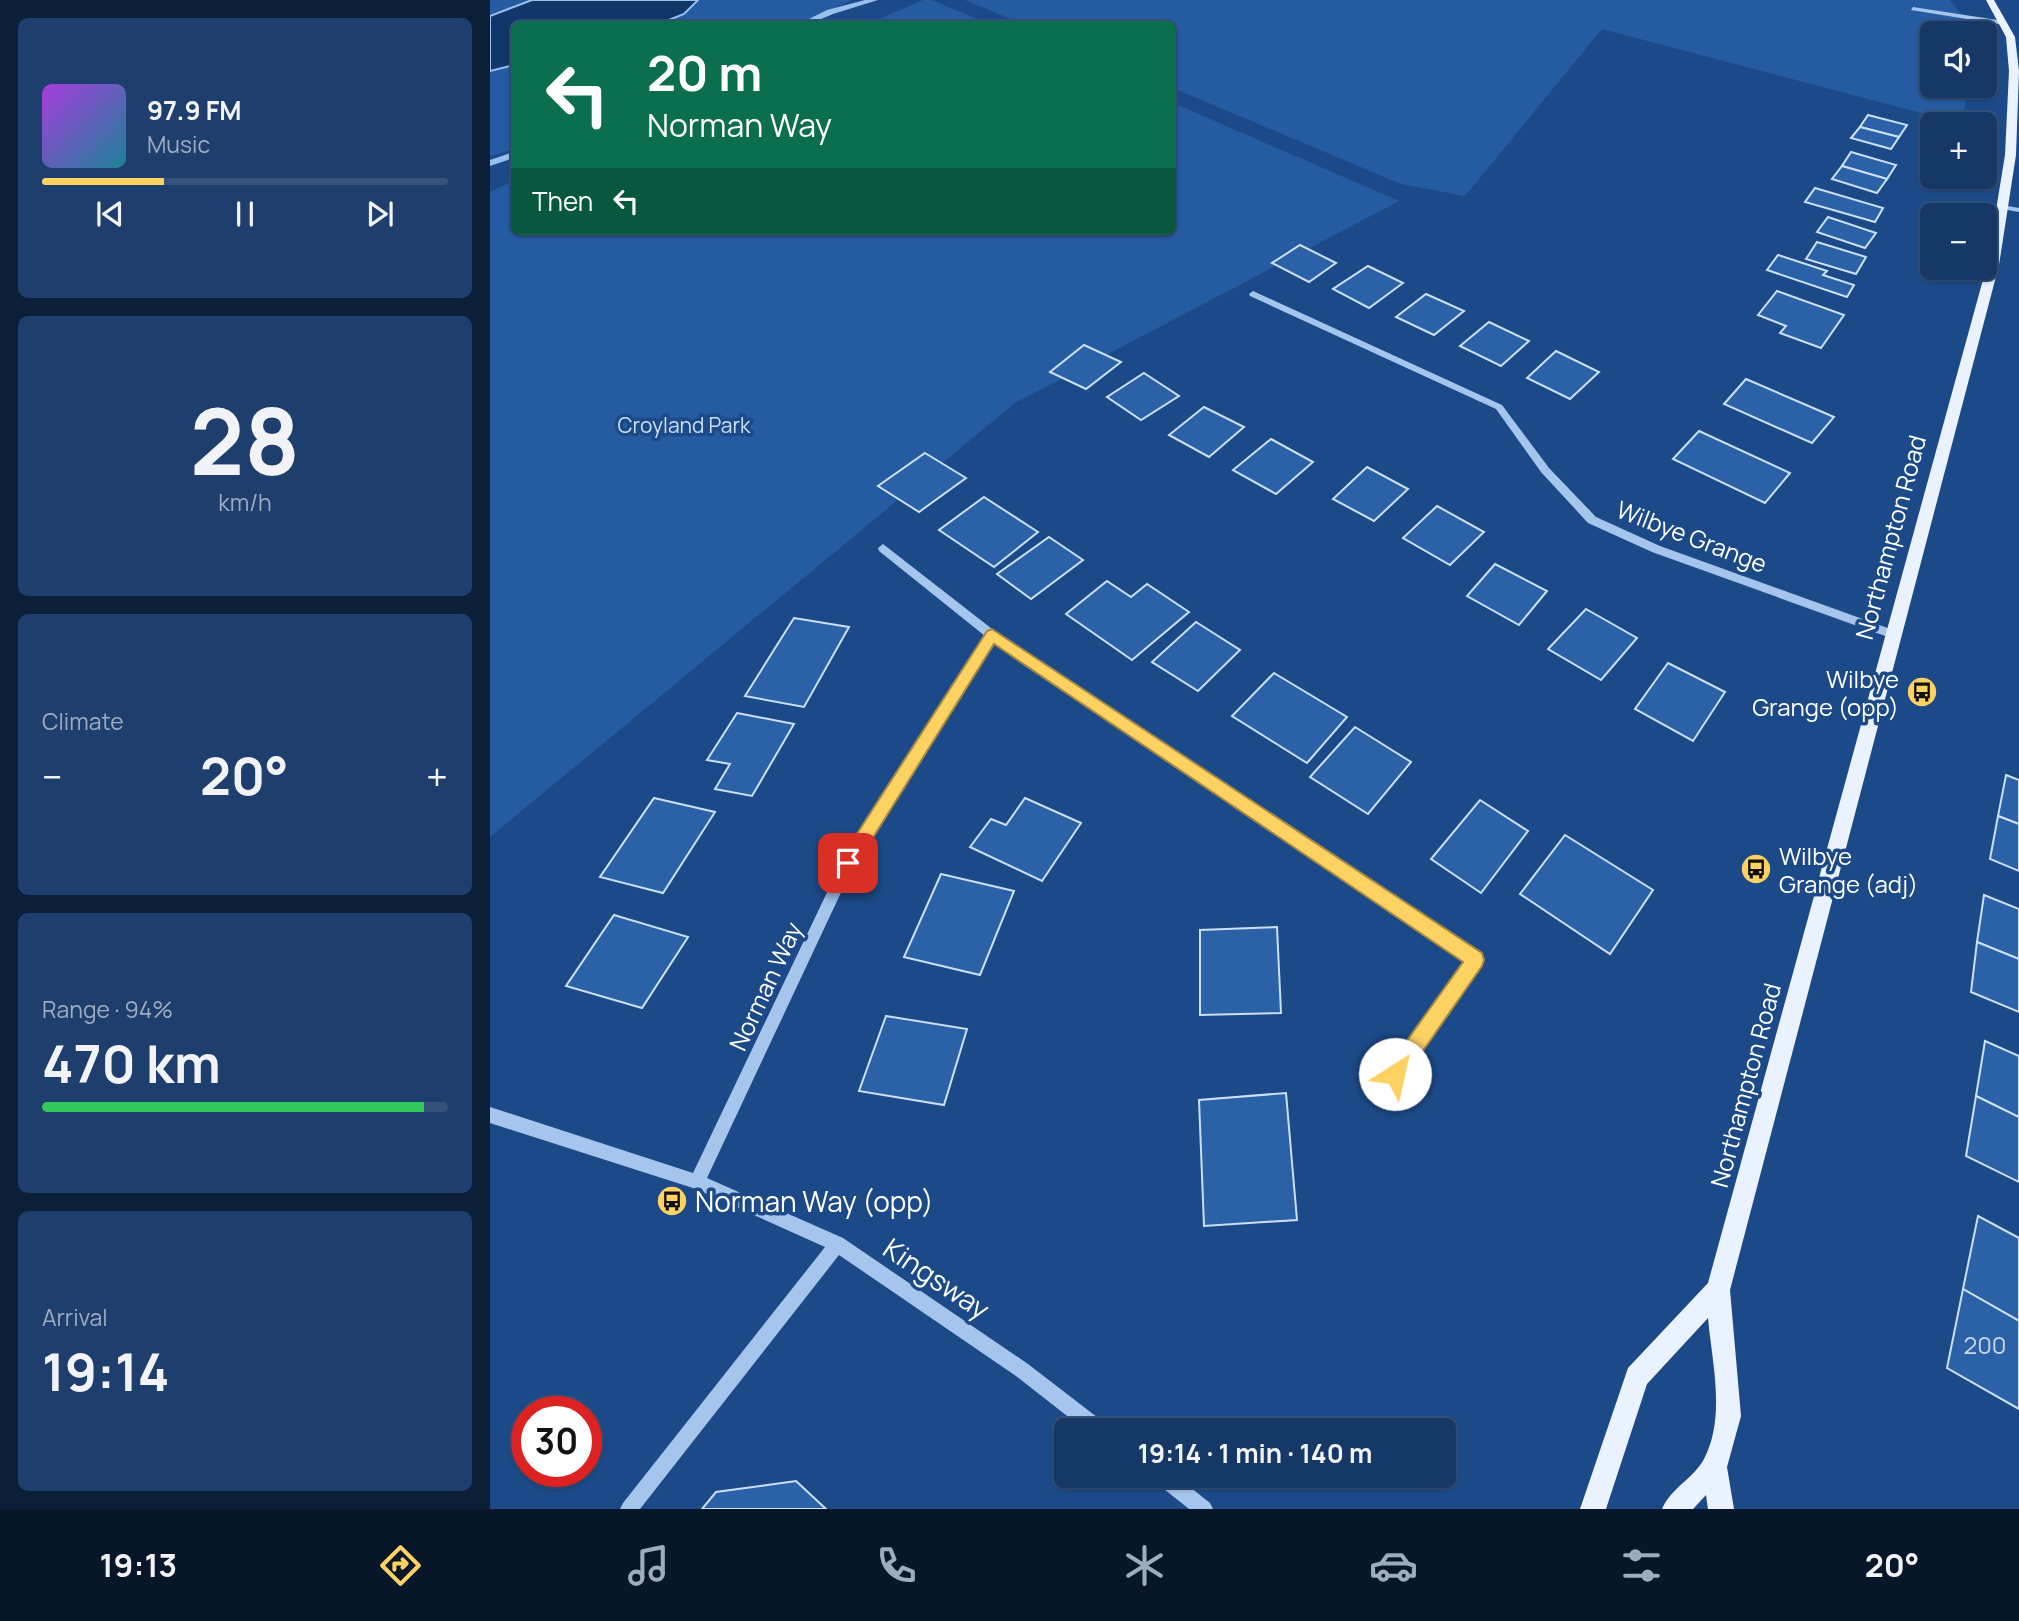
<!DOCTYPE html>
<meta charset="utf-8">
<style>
body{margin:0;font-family:Manrope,sans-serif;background:#1e3f6d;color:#f1f3f6;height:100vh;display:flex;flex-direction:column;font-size:26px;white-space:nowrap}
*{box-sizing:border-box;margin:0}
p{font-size:23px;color:#9dacc0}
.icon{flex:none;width:38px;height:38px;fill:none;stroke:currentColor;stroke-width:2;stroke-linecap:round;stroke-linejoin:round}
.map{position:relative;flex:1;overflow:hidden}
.sheet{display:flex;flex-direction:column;gap:18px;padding:18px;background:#0c1f39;width:490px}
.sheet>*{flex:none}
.guide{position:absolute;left:21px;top:21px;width:665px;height:214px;border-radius:10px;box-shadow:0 2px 5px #0004,0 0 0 2px #34527b;background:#0b6e4f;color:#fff;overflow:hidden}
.fabs{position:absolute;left:1430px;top:21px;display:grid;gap:14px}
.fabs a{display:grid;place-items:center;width:77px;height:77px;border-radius:10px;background:#153867;box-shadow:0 2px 5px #0004,0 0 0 2px #34527b;font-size:35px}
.speed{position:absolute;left:21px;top:1396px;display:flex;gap:14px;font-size:35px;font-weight:700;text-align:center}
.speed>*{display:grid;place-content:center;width:91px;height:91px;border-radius:50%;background:#153867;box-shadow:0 2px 5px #0004,0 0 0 2px #34527b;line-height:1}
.speed .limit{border:10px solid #d22;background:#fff;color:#111}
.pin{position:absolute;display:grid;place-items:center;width:60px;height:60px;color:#fff;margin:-30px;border-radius:14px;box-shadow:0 4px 10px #0006}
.me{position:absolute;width:77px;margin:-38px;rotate:35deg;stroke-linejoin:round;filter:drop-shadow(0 0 5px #0008)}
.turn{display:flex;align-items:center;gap:24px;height:147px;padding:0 21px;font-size:32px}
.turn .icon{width:91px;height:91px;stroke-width:2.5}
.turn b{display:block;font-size:49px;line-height:60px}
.then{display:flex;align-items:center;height:66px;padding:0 21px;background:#0003;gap:14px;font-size:26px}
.big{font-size:52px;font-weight:700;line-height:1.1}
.sheet .widget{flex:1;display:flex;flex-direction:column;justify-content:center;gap:10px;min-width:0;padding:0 24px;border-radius:10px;background:#1e3f6d}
.sheet .dial{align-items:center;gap:0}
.dial b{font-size:91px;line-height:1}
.song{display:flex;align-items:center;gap:21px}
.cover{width:84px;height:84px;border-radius:10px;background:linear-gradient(135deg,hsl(280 70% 55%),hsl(190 70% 35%))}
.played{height:7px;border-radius:4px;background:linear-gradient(90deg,#fdd263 30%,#34527b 30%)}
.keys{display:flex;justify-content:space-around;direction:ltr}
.heat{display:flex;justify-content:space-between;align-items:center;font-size:38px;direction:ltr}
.charge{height:10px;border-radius:5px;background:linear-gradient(90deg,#34c759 94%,#34527b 0)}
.trip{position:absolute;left:564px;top:1418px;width:402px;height:70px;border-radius:10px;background:#153867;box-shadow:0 2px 5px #0004,0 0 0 2px #34527b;font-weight:700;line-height:70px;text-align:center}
.dock{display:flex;height:112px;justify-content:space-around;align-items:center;background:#081629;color:#9dacc0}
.dock .icon{width:49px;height:49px}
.dock .on{color:#fdd263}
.dock b{font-size:32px;color:#f1f3f6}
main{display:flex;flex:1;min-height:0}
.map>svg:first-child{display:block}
.green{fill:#255ca1}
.water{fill:#123667;stroke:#98bfee;stroke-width:2}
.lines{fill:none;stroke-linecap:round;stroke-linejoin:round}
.stream{fill:#98bfee;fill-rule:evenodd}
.building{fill:#2b61a6;stroke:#cbdff9;stroke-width:2}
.minor{fill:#a5c5ec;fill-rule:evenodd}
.major{fill:#ebf2ff;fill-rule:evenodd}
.route{fill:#fdd263;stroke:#a48840;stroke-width:2}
.labels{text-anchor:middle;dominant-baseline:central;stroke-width:7;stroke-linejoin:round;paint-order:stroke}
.far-park-label{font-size:21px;fill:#cbdff9;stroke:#1c4a89}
.street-label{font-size:24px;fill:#fff;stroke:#1c4a89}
.poi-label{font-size:24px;fill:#fff;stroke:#1c4a89;text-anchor:end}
.near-number-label{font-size:24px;fill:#cad8e9}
.near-poi-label{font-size:28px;fill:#fff;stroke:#1c4a89;text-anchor:start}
.near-street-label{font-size:28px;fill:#fff;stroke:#1c4a89}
</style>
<main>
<section class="sheet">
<div class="widget">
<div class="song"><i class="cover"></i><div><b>97.9 FM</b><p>Music</p></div></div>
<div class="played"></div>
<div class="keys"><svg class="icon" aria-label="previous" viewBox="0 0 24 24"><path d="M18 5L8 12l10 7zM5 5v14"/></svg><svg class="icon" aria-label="pause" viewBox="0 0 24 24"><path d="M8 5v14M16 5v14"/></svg><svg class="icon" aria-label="next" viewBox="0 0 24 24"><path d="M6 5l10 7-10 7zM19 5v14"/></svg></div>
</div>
<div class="widget dial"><b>28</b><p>km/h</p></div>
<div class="widget"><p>Climate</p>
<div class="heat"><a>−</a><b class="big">20°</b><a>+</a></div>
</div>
<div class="widget"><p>Range · 94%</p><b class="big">470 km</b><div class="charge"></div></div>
<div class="widget"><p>Arrival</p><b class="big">19:14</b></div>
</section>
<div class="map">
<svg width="1529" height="1509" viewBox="0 0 1529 1509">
<rect width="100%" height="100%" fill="#1c4a89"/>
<g class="green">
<polygon points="0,0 362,0 308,24 24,24 24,149 0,156"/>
<polygon points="433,0 442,0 499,24 378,24"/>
<polygon points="475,0 1460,0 1476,20 1477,33 1442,33 1442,86 1477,86 1473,124 1112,29 975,196 911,184 683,88 682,24 533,24"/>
<polygon points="683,103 909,201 525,403 0,837 0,192 24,181 24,231 682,231"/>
</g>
<polygon class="water" points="42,0 208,0 194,14 169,24 24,24 24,65 0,71 0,16"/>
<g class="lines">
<g class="stream">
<polygon points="375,0 388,0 343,14 319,24 309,24 337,10"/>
<polygon points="24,152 24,158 0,166 0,160"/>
</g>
</g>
<g class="building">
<polygon points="1378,115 1417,125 1409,137 1370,127"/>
<polygon points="1370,127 1409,137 1401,149 1361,138"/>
<polygon points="1361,152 1406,165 1397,179 1352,166"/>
<polygon points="1352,166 1397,179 1387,193 1342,179"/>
<polygon points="1325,188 1393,208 1385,222 1315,202"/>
<polygon points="1338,217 1386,233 1375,248 1327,232"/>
<polygon points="1327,242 1376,257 1366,274 1316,259"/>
<polygon points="810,245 846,263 819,282 782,263"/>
<polygon points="1288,255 1337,271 1333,275 1364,285 1357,297 1277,270"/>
<polygon points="878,266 913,283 879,308 843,289"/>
<polygon points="1287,291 1354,315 1331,348 1290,333 1296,326 1268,315"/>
<polygon points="936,294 974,311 944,335 906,317"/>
<polygon points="999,322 1039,341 1011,366 970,346"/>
<polygon points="594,345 631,362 596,389 560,372"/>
<polygon points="1066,351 1109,372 1080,399 1037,378"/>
<polygon points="654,373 689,396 651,420 617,397"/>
<polygon points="1256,379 1344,417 1322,443 1234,404"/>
<polygon points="714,407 754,427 719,457 679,435"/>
<polygon points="1209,431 1300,473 1275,503 1183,459"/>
<polygon points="781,439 823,462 786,494 743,470"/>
<polygon points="435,453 476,478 429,512 388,486"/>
<polygon points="877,467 918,489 884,521 843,499"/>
<polygon points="494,497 548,532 504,567 449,530"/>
<polygon points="947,506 994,532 960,565 913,538"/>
<polygon points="559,537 593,560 541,599 507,574"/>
<polygon points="1005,564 1057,591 1029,625 977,596"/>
<polygon points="617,581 641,597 657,584 699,612 642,660 576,614"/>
<polygon points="1096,609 1147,638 1111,680 1058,649"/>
<polygon points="304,618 359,627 314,707 255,696"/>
<polygon points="706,622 750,650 708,691 662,662"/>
<polygon points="1178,663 1235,692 1203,741 1145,709"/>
<polygon points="784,673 857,717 817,763 742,716"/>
<polygon points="247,713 304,724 262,796 225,789 240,764 217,760"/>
<polygon points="865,727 921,762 878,814 820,777"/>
<polygon points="1516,775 1529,780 1529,824 1508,816"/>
<polygon points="164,798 225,812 173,893 110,877"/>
<polygon points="535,798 591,823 552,881 480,847 501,819 516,825"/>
<polygon points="990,800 1038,831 991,893 941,859"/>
<polygon points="1508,816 1529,824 1529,871 1500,859"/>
<polygon points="1075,835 1163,890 1120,954 1030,894"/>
<polygon points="451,874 524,891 490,975 414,957"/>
<polygon points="1494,895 1529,909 1529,959 1487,942"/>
<polygon points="124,915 198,937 152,1008 76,986"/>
<polygon points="787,927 791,1013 710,1015 710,930"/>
<polygon points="1487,942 1529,959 1529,1012 1481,992"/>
<polygon points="396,1016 477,1029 454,1105 369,1091"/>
<polygon points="1495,1041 1529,1056 1529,1117 1486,1096"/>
<polygon points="796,1093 807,1220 714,1226 709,1100"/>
<polygon points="1486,1096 1529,1117 1529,1182 1476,1156"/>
<polygon points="1488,1216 1529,1238 1529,1321 1473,1289"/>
<polygon points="1473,1289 1529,1321 1529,1409 1457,1368"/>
<polygon points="306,1481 336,1509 212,1509 226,1492"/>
</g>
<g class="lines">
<g class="minor">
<polygon points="1423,7 1514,21 1517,23 1514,25 1421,10"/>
<polygon points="1512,205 1529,208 1529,212 1512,209"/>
<polygon points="763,291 1012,405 1059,468 1106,517 1170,546 1406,631 1408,634 1406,637 1398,637 1162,552 1098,523 1051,472 1006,409 760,296 759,294"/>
<polygon points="393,544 506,632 990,955 992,960 910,1079 905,1081 900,1079 898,1074 900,1069 976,962 504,642 363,867 217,1178 353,1238 538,1364 616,1424 619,1430 595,1430 526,1376 349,1255 150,1509 130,1509 133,1503 335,1247 206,1189 0,1123 0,1107 203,1173 353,859 495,636 389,551 388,548"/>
<polygon points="661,1475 685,1475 720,1503 723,1509 699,1509 664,1481"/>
</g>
<path class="major" d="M1496,0H1504L1525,37L1529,71L1526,155L1509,265L1240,1290L1251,1416L1237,1467L1244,1509H1218L1216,1495L1203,1509H1172C1181,1488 1204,1478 1214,1459C1236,1417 1222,1363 1218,1318L1157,1384L1116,1509H1090L1138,1368L1218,1283L1497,265L1515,155L1519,71L1516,37Z"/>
</g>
<polygon class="route" points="502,629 992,953 994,960 992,966 912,1081 905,1084 898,1081 896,1074 898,1067 973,962 504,644 364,868 352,868 350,863 352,857 497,631"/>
<defs>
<g id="bus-disc" transform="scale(1.575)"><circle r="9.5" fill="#fdd263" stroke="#1c4a89"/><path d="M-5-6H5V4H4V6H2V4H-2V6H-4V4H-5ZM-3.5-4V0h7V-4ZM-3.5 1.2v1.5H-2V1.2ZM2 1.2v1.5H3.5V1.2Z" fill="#111"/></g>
</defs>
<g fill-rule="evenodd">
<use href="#bus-disc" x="1432" y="692"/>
<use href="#bus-disc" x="1266" y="869"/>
<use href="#bus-disc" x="182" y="1201"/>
</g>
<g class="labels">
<g class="far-park-label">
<text x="194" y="425">Croyland Park</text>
</g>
<g class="street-label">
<text transform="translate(1202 536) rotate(21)">Wilbye Grange</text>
<text transform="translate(1400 537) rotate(-75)">Northampton Road</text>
<text transform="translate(275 986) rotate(-65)">Norman Way</text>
<text transform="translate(1255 1085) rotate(-75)">Northampton Road</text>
</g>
<g class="poi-label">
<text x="1409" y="678">Wilbye<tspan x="1409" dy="28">Grange (opp)</tspan></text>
<text x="1289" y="855" text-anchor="start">Wilbye<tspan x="1289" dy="28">Grange (adj)</tspan></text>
</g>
<g class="near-number-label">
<text x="1495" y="1344">200</text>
</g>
<g class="near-poi-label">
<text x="205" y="1201">Norman Way (opp)</text>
</g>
<g class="near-street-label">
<text transform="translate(447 1278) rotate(34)">Kingsway</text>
</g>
</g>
</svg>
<div class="fabs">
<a><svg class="icon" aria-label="sound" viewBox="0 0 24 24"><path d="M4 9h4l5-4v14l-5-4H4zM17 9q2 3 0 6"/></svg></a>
<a>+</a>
<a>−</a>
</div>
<div class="speed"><div class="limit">30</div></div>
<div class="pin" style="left:358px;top:863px;background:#d93025"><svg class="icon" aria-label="arrive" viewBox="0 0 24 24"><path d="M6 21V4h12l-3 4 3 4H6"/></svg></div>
<svg class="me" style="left:905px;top:1074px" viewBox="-20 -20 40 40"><circle r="19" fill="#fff"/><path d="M0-13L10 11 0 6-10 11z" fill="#fdd263"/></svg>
<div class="trip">19:14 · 1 min · 140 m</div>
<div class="guide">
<div class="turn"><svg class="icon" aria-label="left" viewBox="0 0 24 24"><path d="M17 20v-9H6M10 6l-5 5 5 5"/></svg><div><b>20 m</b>Norman Way</div></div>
<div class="then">Then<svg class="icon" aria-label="left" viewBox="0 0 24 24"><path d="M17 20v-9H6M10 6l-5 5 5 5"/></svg></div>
</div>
</div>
</main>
<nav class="dock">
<b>19:13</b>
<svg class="icon on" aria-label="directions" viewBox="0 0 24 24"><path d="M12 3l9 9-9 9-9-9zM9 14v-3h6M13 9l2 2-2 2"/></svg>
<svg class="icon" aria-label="music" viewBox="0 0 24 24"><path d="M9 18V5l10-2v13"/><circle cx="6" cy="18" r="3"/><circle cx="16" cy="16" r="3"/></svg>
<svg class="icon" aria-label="phone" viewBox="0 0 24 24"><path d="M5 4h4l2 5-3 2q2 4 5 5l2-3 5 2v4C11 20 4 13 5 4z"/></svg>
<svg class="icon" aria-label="climate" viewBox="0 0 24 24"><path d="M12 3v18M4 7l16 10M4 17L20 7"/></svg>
<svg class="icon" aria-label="car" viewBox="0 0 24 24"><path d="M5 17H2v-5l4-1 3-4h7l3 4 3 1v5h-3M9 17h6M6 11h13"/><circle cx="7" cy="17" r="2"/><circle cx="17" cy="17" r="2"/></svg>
<svg class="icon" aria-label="filters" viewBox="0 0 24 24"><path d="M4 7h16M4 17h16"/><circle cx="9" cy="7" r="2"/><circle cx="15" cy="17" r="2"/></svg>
<b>20°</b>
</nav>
